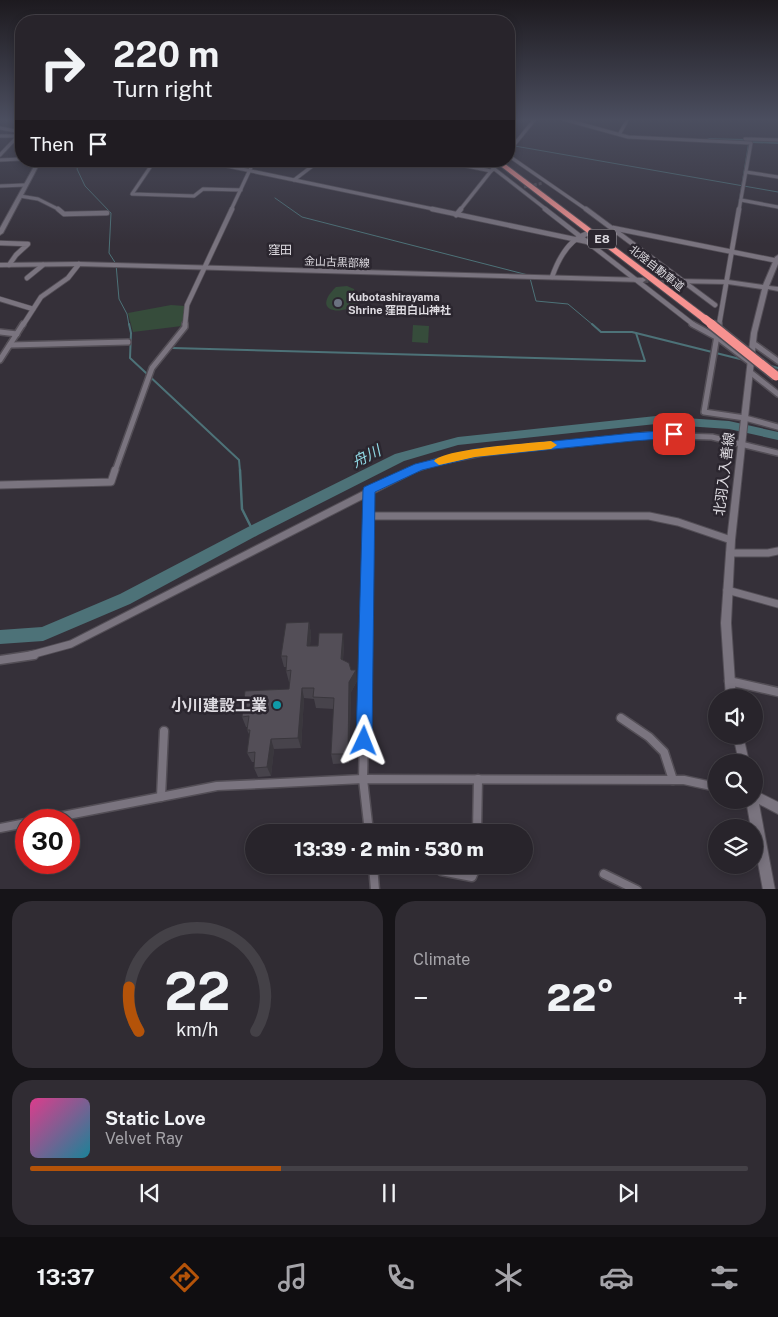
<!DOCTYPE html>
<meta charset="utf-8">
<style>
body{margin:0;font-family:"Public Sans","Noto Sans JP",sans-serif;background:#302c33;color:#f1f3f6;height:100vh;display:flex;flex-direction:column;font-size:19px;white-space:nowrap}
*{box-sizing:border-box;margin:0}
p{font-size:16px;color:#a5a4a9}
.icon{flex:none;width:28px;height:28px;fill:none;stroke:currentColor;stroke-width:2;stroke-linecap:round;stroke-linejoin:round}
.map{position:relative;height:889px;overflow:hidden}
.panel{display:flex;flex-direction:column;gap:12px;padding:12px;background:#161418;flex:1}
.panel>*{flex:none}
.top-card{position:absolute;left:15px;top:15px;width:500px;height:152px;border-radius:20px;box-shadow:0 2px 8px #0003,0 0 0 1px #444147;background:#28242b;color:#f1f3f6;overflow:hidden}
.tools{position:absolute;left:708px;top:689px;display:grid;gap:10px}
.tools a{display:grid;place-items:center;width:55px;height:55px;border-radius:50%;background:#28242b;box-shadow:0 2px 8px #0003,0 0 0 1px #444147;font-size:25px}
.speed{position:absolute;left:15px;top:809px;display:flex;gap:10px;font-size:25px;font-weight:700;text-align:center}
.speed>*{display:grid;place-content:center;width:65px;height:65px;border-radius:50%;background:#28242b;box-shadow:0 2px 8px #0003,0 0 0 1px #444147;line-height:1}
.speed .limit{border:8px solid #d22;background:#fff;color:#111}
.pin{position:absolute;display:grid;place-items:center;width:42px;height:42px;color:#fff;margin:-21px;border-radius:10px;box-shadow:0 2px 8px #0006}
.me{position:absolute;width:55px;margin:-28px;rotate:2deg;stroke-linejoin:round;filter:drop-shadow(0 0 4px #0008)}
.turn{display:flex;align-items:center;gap:18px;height:105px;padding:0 15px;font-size:22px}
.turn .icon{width:65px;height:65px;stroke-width:2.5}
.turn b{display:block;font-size:35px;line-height:42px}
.then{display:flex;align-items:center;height:48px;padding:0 15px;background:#0003;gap:10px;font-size:19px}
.big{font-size:38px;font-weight:800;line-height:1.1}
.panel .tile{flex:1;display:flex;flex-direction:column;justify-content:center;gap:8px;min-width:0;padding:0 18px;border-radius:20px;background:#302c33}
.panel .dial{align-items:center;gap:0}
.dial svg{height:130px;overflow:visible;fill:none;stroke:#444147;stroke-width:7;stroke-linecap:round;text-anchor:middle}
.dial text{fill:#f1f3f6;stroke:none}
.song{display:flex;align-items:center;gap:15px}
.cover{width:60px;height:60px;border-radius:8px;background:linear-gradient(135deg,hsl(330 70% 55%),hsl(190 70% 35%))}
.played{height:5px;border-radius:2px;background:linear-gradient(90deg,#b45309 35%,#444147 35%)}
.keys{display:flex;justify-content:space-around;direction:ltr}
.heat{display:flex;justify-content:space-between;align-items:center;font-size:28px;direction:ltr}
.panel .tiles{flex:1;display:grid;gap:12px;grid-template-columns:1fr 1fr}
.tile:last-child{grid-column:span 2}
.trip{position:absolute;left:245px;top:824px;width:288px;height:50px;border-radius:25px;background:#28242b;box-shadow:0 2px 8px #0003,0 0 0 1px #444147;font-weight:800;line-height:50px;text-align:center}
.menu{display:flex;height:80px;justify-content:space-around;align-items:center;background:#100e11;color:#a5a4a9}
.menu .icon{width:35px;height:35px}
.menu .current{color:#b45309}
.menu b{font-size:22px;color:#f1f3f6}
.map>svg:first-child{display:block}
.green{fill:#364c3b}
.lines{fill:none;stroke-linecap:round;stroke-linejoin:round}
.stream-far2{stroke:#4d7278;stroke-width:1}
.stream-far1{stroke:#4d7278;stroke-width:2}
.stream{stroke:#4d7278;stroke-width:2.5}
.river{fill:#4d7278;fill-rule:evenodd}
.minor-tunnel-far1{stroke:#4e4a52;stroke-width:3;stroke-dasharray:3 2;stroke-linecap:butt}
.minor-tunnel{stroke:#4e4a52;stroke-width:4.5;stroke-dasharray:4.5 2;stroke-linecap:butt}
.secondary-tunnel{stroke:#4e4a52;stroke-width:5.5;stroke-dasharray:5.5 2.5;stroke-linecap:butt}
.minor-far4-casing{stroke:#534e56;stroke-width:4.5}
.minor-far3-casing{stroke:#534e56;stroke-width:6}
.minor-far2-casing{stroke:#534e56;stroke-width:8}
.minor-far1-casing{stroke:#534e56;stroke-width:9}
.minor-casing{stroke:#534e56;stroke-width:11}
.secondary-casing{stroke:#534e56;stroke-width:2}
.motorway-casing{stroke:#534e56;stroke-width:2}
.minor-far4{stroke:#7a747f;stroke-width:3}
.minor-far3{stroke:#7a747f;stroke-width:4.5}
.minor-far2{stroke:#7a747f;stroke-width:5}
.minor-far1{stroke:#7a747f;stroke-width:7}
.minor{stroke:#7a747f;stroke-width:8}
.secondary{fill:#7a747f;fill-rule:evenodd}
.motorway{fill:#f79290;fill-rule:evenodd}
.motorway-bridge-far1-casing{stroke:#534e56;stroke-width:9;stroke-linecap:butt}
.motorway-bridge-casing{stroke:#534e56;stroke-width:12;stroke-linecap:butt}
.motorway-bridge-far1{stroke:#f79290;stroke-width:8}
.motorway-bridge{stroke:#f79290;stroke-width:9}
.wall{fill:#47434b}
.shaded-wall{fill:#3a373d}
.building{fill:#534e57;stroke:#3a373d}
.route{fill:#1a73e8;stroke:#114b97}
.slow{fill:#f59e0b}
.worship-dot{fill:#6b7280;stroke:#2b262f;stroke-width:2}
.culture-dot{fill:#0f9aa8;stroke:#2b262f;stroke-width:2}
.labels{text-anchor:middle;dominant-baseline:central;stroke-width:5;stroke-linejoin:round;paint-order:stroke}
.far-street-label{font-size:11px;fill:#dddae0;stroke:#2b262f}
.far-poi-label{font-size:11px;font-weight:bold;fill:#dddae0;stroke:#2b262f;text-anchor:start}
.shield{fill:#2b262f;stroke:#a8a4ab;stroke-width:1}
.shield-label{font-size:12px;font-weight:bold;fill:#dddae0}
.far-neighbourhood-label{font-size:12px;fill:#dddae0;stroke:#2b262f}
.street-label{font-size:14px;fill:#dddae0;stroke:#2b262f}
.water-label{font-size:15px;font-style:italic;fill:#91d9e5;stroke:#2b262f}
.near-poi-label{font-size:16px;font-weight:bold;fill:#dddae0;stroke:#2b262f;text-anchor:end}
</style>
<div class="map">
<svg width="778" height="890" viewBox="0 0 778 890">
<rect width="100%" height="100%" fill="#353039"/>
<g class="green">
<path d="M347,286L354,289L358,304C337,317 312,310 336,287Z"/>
<polygon points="171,305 185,306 182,326 133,332 128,313"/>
<polygon points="413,325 429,326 428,343 412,342"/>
</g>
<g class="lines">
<g class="stream-far2">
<polyline points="509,145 778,192"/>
<polyline points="80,161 77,169 85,186 111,213 109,253 116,264 119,299 127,314 129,325"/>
<polyline points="275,198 302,217 528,275"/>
<polyline points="738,208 749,141"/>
<polyline points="530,278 536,301 568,304 593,325"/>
<polyline points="717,323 720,308"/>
</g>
<g class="stream-far1">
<polyline points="129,324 131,333 130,358 239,460 240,471"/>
<polyline points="592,324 601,332 632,332 744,360"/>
<polyline points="172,348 645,361 636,333"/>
<polyline points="771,366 778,368"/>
</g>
<polyline class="stream" points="240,470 242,509 253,531"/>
<g class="river">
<polygon points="709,138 778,140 778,144 707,141 707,139"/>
<polygon points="656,416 729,421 778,432 778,440 729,429 656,424 458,445 404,461 258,535 130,604 43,641 0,644 0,630 42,627 120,594 248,527 395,454 458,437"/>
</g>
<polyline class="minor-tunnel-far1" points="524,187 543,183"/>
<polyline class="minor-tunnel" points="589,234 609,231"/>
<polyline class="secondary-tunnel" points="643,280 673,281"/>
<g class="minor-far4-casing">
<g id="minor-far4">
<polyline points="563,119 628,137 751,143 739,210"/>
<polyline points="0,128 21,132"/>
<polyline points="620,133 628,119"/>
<polyline points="0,136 19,136"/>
<polyline points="745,139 778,140"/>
<polyline points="509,151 535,119"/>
<polyline points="0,155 18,136"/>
<polyline points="509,156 587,210"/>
<polyline points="0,160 21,159"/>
<polyline points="142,161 151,166 132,194 194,196 203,189 241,190"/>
<polyline points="203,161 438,210"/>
<polyline points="442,161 491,171 494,169"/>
<polyline points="484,161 547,210"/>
<polyline points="746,172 778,177"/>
<polyline points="294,180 319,161"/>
<polyline points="0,186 25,185"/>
<polyline points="20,196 38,199 60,210"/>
<polyline points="741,200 778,207"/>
<polyline points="231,210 254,161"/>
<polyline points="460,210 491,171"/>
</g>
</g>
<g class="minor-far3-casing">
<g id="minor-far3">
<polyline points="58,209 64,214 107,213"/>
<polyline points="432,209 588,242"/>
<polyline points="545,209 694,325"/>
<polyline points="586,209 715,305"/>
<polyline points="456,215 461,209"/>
<polyline points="613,228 778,261"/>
<polyline points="0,243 28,244 16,255 9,265"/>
<path d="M552,277C558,260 568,240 586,234"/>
<polyline points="27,278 43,265"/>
<polyline points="0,299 33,309"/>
<polyline points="23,325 41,297 68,278 79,264"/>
<polyline points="185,325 187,305 232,209"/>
<polyline points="719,325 739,209"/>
</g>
</g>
<g class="minor-far2-casing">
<g id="minor-far2">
<polyline points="692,324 718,338 751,363"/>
<polyline points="719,324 704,412 745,418 778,427"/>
<polyline points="0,332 17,334"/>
<polyline points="753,343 778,361"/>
<polyline points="10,345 128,342"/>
<polyline points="0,360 23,324"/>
<polyline points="750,372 778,394"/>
<polyline points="115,471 152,368 185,327 185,324"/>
<polyline points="409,471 436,462 482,453 649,435 712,437 778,453"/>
</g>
</g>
<g class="minor-far1-casing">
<g id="minor-far1">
<polyline points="0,485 111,482 115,470"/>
<polyline points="370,516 649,516 678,522 731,540"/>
<polyline points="730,553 768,553 778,551"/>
<polyline points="727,590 778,604"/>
<polyline points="27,656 71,644 412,470"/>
<polyline points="366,656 369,490"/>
</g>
</g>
<g class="minor-casing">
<g id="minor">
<polyline points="366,655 363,779 369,832"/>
<polyline points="0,660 34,655"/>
<polyline points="729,681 778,692"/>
<polyline points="621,718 649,737 664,752 673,780"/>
<polyline points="161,797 164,731"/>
<polyline points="42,820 217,786 363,779 684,780 716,787"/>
<polyline points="0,828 26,823"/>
<polyline points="477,832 478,779"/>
<polyline points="373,865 375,890"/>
<polyline points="441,871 472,877 477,865"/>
<polyline points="604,874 637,890"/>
</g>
</g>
<g class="secondary-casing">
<g id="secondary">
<polygon points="37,161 41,161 3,233 0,235 0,228"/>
<polygon points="778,255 778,264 769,286 778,287 778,291 768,289 757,333 735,540 731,623 736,698 726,698 721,623 727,540 751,333 762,289 728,284 673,283 670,281 673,279 728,280 763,285 775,257"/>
<polygon points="79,262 643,278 646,280 643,282 79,266 0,267 0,263"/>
<polygon points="733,735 743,735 749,762 739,762"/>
<polygon points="754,790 778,802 778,814 759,804 775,890 763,890 754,841 754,828 751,828 746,800 754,800"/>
</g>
</g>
<g class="motorway-casing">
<polygon id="motorway" points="494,161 501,161 708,317 708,321 702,321"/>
</g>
<use href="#minor-far4" class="minor-far4"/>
<use href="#minor-far3" class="minor-far3"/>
<use href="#minor-far2" class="minor-far2"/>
<use href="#minor-far1" class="minor-far1"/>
<use href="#minor" class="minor"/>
<use href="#secondary" class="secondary"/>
<use href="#motorway" class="motorway"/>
<g class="motorway-bridge-far1-casing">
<polyline id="motorway-bridge-far1" points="705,319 713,325"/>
</g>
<g class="motorway-bridge-casing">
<polyline id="motorway-bridge" points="711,324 776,376"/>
</g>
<use href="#motorway-bridge-far1" class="motorway-bridge-far1"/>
<use href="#motorway-bridge" class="motorway-bridge"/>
</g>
<polygon class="wall" points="309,622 311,634 310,646 344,644 343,660 351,670 357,681 351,692 349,763 333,764 331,754 334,709 316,708 314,699 304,698 301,748 274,749 271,776 258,777 254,768 254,762 252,762 247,753 250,736 247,730 247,727 246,727 242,717 289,689 290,682 289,682 286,671 287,667 284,667 281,656"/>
<g class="shaded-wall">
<polygon points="309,622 311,634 309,657 307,646"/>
<polygon points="343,633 344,644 342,670 341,659"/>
<polygon points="356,670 357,681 351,692 349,763 348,754 349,682"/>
<polygon points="302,688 304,698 301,748 298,738"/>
<polygon points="271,739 274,749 271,776 267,767"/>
</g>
<polygon class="building" points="309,622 307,646 318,646 319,633 343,633 341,659 349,663 351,670 356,670 349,682 348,754 331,754 334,698 313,697 314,688 302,688 298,738 271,739 267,767 254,768 255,752 247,753 250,730 247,730 249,716 242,717 245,691 289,689 291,670 286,671 287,656 281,656 286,623"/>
<linearGradient id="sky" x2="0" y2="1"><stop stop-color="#1d1a1f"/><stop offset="0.49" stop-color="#4b4e5f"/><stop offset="1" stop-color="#4b4e5f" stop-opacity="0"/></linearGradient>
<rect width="778" height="244" fill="url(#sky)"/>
<polygon class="route" points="674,430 680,434 674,438 633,441 475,457 422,470 375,492 372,741 370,747 364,749 358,747 356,741 363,490 364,487 415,464 475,449 633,433"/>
<path class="slow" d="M551,441L557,445L551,449L475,457L439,465L434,461C442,449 532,443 551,441Z"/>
<circle class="worship-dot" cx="338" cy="303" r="5"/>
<circle class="culture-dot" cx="277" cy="705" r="5"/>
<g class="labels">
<g class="far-street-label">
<text transform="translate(337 262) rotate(2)">金山古黒部線</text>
<text transform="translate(657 268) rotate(38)">北陸自動車道</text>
</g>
<g class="far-poi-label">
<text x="348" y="297">Kubotashirayama<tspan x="348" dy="13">Shrine 窪田白山神社</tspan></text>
</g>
<rect class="shield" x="588" y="229.5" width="28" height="19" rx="4"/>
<g class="shield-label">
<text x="602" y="239">E8</text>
</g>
<g class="far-neighbourhood-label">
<text x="280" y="250">窪田</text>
</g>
<g class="street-label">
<text transform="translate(724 474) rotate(-83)">北羽入入善線</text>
</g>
<g class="water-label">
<text transform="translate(366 456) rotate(-27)">舟川</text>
</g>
<g class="near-poi-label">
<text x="267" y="705">小川建設工業</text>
</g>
</g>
</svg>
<div class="tools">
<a><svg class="icon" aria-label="sound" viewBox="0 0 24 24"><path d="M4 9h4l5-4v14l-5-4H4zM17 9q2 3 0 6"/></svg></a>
<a><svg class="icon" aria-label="search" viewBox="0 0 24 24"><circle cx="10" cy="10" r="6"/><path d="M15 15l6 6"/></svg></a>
<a><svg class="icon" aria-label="layers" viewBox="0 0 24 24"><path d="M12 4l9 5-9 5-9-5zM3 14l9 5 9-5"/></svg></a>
</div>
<div class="speed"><div class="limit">30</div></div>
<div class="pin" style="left:674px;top:434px;background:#d93025"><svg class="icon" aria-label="arrive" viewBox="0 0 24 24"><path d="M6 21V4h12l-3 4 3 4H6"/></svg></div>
<svg class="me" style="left:364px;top:741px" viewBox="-20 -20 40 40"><path d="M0-17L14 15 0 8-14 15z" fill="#1a73e8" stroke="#fff" stroke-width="4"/></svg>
<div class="trip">13:39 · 2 min · 530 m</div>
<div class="top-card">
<div class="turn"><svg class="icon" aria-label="right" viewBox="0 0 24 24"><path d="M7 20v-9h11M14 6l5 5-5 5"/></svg><div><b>220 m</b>Turn right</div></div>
<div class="then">Then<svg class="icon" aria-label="arrive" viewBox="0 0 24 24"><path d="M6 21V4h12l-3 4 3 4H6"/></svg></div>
</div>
</div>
<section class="panel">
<div class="tiles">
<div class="tile dial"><svg viewBox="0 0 100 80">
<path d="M14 69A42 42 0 1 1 86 69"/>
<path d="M14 69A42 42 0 0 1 8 42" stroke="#b45309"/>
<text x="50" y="56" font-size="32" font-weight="700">22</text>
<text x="50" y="72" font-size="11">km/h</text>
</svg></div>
<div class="tile"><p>Climate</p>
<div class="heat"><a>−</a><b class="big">22°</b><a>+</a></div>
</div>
<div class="tile">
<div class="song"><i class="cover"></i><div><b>Static Love</b><p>Velvet Ray</p></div></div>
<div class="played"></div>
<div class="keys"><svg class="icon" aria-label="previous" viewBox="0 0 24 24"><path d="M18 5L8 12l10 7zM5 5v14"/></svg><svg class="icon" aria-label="pause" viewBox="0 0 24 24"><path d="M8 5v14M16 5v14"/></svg><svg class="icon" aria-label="next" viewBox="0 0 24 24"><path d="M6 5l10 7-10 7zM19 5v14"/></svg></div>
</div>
</div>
</section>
<nav class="menu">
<b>13:37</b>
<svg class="icon current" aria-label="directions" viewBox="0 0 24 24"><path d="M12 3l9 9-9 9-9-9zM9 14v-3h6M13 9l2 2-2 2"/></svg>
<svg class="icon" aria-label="music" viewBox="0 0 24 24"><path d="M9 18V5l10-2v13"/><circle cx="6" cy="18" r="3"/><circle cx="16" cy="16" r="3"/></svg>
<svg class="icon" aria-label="phone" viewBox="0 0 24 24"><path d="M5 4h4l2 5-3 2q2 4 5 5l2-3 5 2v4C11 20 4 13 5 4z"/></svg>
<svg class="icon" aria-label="climate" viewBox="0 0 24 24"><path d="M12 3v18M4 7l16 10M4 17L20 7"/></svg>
<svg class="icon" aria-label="car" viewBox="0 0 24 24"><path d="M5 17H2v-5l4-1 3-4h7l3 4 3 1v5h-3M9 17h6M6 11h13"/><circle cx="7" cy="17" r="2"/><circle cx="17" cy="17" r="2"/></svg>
<svg class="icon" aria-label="filters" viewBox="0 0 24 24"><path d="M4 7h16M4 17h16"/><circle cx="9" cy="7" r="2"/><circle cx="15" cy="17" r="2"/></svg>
</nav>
